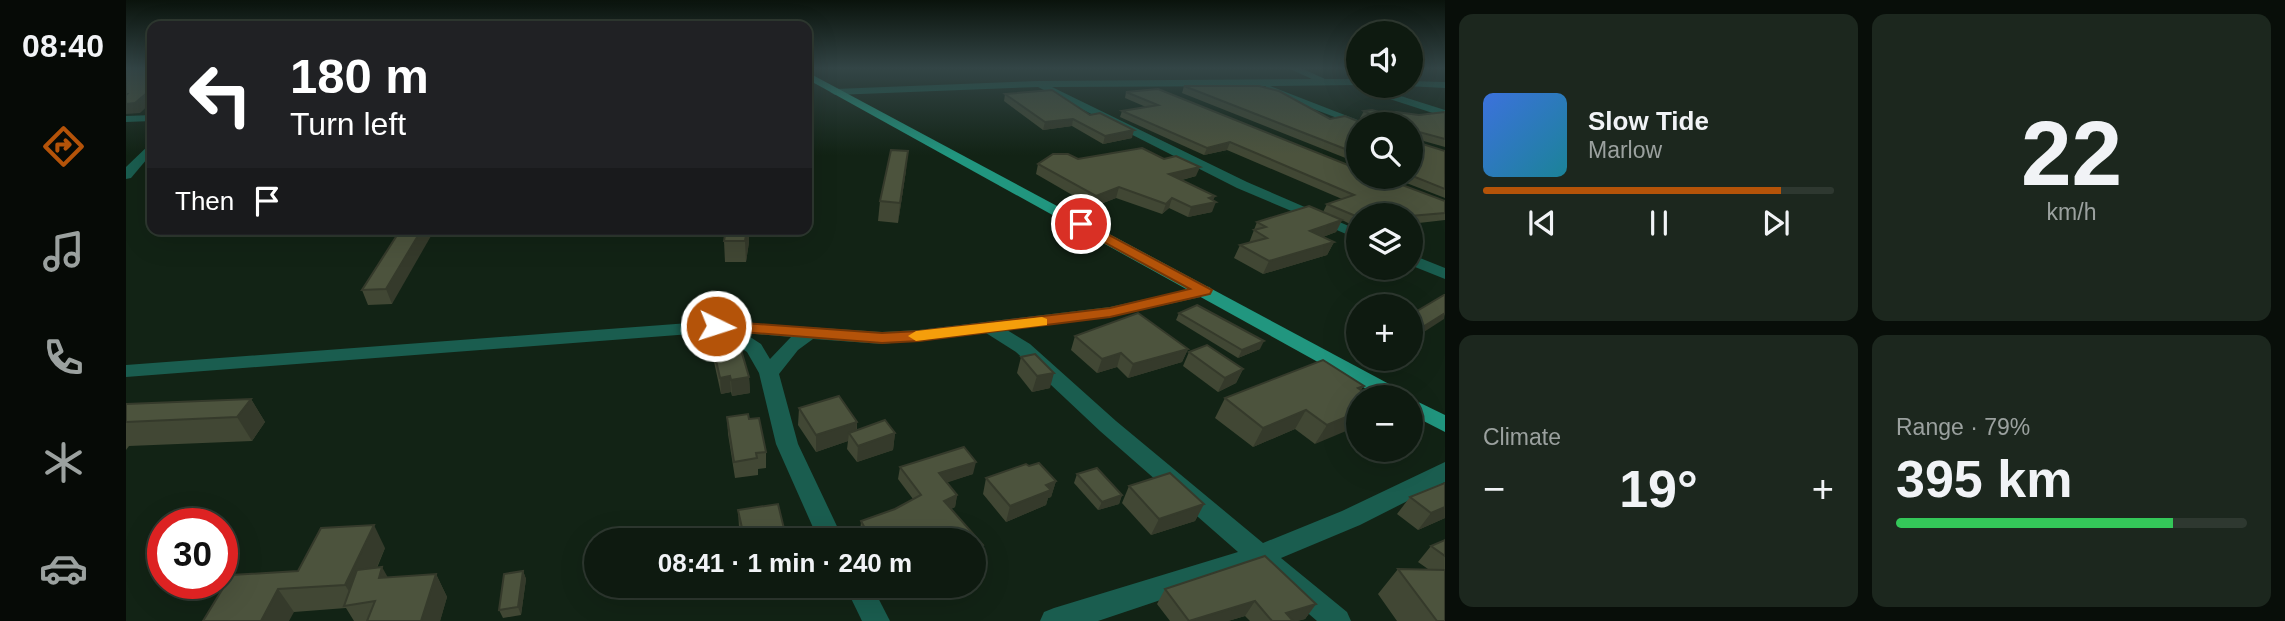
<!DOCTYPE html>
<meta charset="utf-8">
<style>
body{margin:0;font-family:Helvetica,sans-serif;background:#1c271e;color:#f1f3f6;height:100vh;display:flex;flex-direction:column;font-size:26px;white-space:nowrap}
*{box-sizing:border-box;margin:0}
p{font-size:23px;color:#9ba19f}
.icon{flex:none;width:38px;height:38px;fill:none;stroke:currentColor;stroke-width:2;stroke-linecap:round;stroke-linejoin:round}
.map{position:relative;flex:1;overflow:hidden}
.panel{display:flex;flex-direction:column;gap:14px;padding:14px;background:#080e09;width:840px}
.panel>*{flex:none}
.guide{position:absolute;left:21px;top:21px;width:665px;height:214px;border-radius:14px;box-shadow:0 7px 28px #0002,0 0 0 2px #2e3830;background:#202124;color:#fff;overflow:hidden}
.fabs{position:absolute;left:1220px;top:21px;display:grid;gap:14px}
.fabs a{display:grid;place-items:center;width:77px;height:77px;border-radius:50%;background:#0e1a10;box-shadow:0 7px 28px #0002,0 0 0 2px #2e3830;font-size:35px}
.speed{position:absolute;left:21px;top:508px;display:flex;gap:14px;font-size:35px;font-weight:700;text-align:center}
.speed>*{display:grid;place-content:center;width:91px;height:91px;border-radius:50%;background:#0e1a10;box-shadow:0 7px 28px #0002,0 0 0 2px #2e3830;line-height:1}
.speed .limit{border:10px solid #d22;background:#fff;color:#111}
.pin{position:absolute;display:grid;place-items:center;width:60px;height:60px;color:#fff;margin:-30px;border:4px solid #fff;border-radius:50%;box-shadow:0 2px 7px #0007}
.me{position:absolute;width:77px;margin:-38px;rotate:94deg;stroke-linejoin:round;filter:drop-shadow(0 0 5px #0008)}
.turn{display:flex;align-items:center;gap:24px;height:147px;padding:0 28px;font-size:32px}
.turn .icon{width:91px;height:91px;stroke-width:2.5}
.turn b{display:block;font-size:49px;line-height:60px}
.then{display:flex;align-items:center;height:66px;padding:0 28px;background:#0003;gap:14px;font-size:26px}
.big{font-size:52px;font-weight:600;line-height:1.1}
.panel .card{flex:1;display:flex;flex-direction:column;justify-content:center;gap:10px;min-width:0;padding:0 24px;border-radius:14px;background:#1c271e}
.panel .dial{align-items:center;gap:0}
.dial b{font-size:91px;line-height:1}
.song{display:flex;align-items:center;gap:21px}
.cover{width:84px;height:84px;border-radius:10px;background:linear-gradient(135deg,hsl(220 70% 55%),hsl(190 70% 35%))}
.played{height:7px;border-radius:4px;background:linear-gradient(90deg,#b45309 85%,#2e3830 85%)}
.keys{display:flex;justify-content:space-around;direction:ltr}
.heat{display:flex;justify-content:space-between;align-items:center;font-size:38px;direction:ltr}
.charge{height:10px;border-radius:5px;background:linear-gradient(90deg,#34c759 79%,#2e3830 0)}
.panel .tiles{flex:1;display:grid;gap:14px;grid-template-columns:repeat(2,1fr)}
.trip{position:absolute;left:458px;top:528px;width:402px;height:70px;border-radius:35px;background:#0e1a10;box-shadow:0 7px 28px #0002,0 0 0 2px #2e3830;font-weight:600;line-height:70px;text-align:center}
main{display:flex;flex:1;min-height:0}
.menu{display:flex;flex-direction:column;width:126px;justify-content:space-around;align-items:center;background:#060a06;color:#9ba19f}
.menu .icon{width:49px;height:49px}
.menu .on{color:#b45309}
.menu b{font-size:32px;color:#f1f3f6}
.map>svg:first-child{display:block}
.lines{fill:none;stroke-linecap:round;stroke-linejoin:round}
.minor{fill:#1a5d4f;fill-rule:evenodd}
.major{fill:#21967f;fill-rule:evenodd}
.wall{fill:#414734}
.shaded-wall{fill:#353a2b}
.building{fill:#4c533d;stroke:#353a2b;stroke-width:2}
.route{fill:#b45309;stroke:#753606;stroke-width:2}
.slow{fill:#f59e0b}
</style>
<main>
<nav class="menu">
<b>08:40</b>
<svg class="icon on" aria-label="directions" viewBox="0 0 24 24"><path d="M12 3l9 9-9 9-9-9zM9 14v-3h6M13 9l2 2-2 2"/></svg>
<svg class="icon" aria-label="music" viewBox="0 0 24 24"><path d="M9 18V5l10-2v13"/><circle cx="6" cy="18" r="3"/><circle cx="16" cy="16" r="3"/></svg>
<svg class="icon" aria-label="phone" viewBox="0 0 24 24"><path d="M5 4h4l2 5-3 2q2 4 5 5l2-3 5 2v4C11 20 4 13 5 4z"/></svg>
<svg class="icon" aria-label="climate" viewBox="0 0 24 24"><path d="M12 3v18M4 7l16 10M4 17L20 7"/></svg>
<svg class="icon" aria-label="car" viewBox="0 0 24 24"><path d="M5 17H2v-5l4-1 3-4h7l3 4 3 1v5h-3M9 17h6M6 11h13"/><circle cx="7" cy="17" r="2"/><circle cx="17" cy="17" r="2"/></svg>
</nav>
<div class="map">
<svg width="1319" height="621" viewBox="0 0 1319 621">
<rect width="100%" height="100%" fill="#122315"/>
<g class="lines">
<g class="minor">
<polygon points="1162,68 1175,68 1199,79 1232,79 1232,86 1243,86 1319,110 1319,117 1230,88 1230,85 1144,86 1242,124 1232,126 1138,90 1140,86 926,87 1121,182 1232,230 1232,239 1111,188 912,87 709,95 704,92 709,89 912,81 1186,79"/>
<polygon points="1284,81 1319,82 1319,88 1280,86 1284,86"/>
<polygon points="26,115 26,121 0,122 0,116"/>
<polygon points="26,142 26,153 5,178 0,179 0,167"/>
<polygon points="1284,254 1319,268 1319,279 1284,265"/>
<path d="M1078,286L1084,287L1086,291L1084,295L984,317L881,330L904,344L990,421L1137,543L1216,511L1319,462V482L1234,525L1155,558L1221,612L1225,621H1191L1130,568L972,621H914L918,612L928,608L1112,552L974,431L890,352L860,333L756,344L687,339L672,350L653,374L672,444L718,541H693L650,444L633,373L621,352L591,332L0,377V365L590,321L756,332L793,330L984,307ZM618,333L665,337L644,359L635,344Z"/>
<polygon points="719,586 746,586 764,621 736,621"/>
</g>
<g class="major">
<polygon points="681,72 1278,392 1281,397 1255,397 681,79"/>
<polygon points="1284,398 1319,415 1319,432 1284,414"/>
</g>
</g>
<g class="wall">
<polygon points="1058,86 1204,119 1234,122 1241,121 1234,118 1238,111 1260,114 1293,115 1319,112 1319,147 1287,138 1287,141 1319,151 1319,198 1265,177 1284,177 1284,124 1232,124 1232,163 1056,93"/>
<polygon points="1000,92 1232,169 1319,201 1319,220 1284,224 1284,215 1232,215 1232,224 1228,226 1216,220 1210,232 1197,237 1208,242 1201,255 1137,274 1108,258 1114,245 1123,243 1131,222 1197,212 1201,204 1216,199 1101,150 1078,155 994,117 996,111 1020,107 999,98"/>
<polygon points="879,94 964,115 1006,138 977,144 946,126 917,130 878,101"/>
<polygon points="952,159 1038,159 1070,176 1056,180 1089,196 1087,200 1086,212 1062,217 1043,208 1036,214 990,198 967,207 910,174 912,164"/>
<polygon points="780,170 772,223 752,221 754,201"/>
<polygon points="275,229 266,304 242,305 236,290"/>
<polygon points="600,229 623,229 623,242 620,262 599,262 598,241"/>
<polygon points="1232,310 1232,331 1219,324 1225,313"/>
<polygon points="1053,313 1134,349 1112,358 1050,320"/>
<polygon points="949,336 1062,349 1056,362 1002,378 991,367 971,373 945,350"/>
<polygon points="587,347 623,377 624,393 606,396 605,392 595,394 588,362"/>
<polygon points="1063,352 1117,369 1110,383 1092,392 1057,366"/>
<polygon points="895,357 924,388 906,392 891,373"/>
<polygon points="1238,386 1189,444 1169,429 1127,447 1089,418 1099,398"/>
<polygon points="125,399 139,422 126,441 3,446 0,450 0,404"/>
<polygon points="673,408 731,422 731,430 769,433 767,450 731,462 721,449 722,441 690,452 672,425"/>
<polygon points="601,417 623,419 640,452 640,468 632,469 632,475 609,478 602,434"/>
<polygon points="903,466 930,481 925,497 922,498 920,505 880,522 857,494 860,478"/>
<polygon points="774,467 847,474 821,482 831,495 829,507 825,509 857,545 854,558 849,541 738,541 734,533 735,521 769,509 787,499 772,479"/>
<polygon points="951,474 996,495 993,504 972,510 948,483"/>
<polygon points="1003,486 1078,504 1069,521 1025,535 996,503"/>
<polygon points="1284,497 1319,518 1292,530 1271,514"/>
<polygon points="612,510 661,541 616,541 613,527"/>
<polygon points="1319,540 1319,621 1271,621 1252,594 1272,569 1302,569 1292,562 1305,546"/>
<polygon points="259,548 251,568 262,578 310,574 321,597 314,621 228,621 220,608 168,612 77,621 172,571"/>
<polygon points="397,571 400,579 395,615 377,618 373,610"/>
<polygon points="1039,589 1190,604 1179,619 1171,621 1124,621 1119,616 1102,621 1044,621 1031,604"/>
</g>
<g class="shaded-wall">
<polygon points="26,92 26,102 14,113 0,114 0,94"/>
<polygon points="947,119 946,126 917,130 919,122"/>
<polygon points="1008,130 1006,138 977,144 979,136"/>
<polygon points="1104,142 1101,150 1078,155 1081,148"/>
<polygon points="782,151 780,170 772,223 774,203"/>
<polygon points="1074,167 1070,176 1040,184 1043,174"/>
<polygon points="993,187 990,198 967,207 970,196"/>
<polygon points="1089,196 1086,202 1090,202 1086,212 1062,217 1065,207"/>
<polygon points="1046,198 1043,208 1036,214 1040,204"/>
<polygon points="1216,220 1210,232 1178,244 1184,231"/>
<polygon points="296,229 309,229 266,304 260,289"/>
<polygon points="621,229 623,229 623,242 620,262 619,241"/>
<polygon points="1208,242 1201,255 1137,274 1143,261"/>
<polygon points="1319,313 1318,319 1284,341 1284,335"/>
<polygon points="1138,341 1134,349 1112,358 1116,350"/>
<polygon points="1062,349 1056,362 1002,378 1007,364"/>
<polygon points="995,353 991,367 971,373 976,359"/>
<polygon points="1117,369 1110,383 1092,392 1099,378"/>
<polygon points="928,373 924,388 906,392 911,376"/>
<polygon points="604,376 605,392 595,394 594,378"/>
<polygon points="623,377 624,393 606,396 605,380"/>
<polygon points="125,399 139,422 126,441 111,417"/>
<polygon points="1180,410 1169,429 1127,447 1137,428"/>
<polygon points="1232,412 1232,426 1189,444 1201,425"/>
<polygon points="731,422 730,438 723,433 722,441 690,452 690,435"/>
<polygon points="769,433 767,450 731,462 732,446"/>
<polygon points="850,462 847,474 811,486 813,473"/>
<polygon points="930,481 925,497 922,498 920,505 880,522 884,506 920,485"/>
<polygon points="831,495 829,507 815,513 818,501"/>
<polygon points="996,495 993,504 972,510 976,502"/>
<polygon points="1078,504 1069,521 1025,535 1033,519"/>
<polygon points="1319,507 1319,518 1292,530 1305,513"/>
<polygon points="248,525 259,548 235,603 231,604 219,585"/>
<polygon points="624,527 625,541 617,541 616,528"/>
<polygon points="857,545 854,558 849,560 849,550"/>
<polygon points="256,567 269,590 253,578"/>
<polygon points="397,571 400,579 395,615 392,607"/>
<polygon points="310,574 321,597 314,621 295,621"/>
<polygon points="152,589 168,612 163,621 135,621"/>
<polygon points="1129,601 1119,616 1102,621 1063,621"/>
<polygon points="1190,604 1179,619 1171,621 1154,621 1160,613"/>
</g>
<g class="building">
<polygon points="0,68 26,68 26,92 21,93 9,103 0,104 0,95 1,94 0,94"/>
<polygon points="1058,86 1133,86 1153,91 1204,119 1219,116 1234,122 1246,120 1246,115 1238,111 1246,110 1260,114 1270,112 1293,115 1319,112 1319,139 1286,130 1287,141 1319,151 1319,189 1284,175 1284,124 1232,124 1232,154"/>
<polygon points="1032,89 1232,169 1232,177 1255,177 1319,201 1319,213 1284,216 1245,215 1242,214 1232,215 1232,217 1201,204 1228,195 1104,142 1081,148 996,111 1032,105 1000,92"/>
<polygon points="926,90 964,115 974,113 1008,130 979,136 947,119 919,122 879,94"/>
<polygon points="1016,148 1038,159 1050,156 1074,167 1043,174 1089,196 1083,198 1090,202 1065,207 1046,198 1040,204 993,187 970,196 912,164 927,154 942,154 952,159"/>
<polygon points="765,150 782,151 774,203 754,201"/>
<polygon points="1183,206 1216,220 1184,231 1208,242 1143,261 1114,245 1141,238 1128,230 1140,227 1131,222"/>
<polygon points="275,229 296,229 260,289 236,290"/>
<polygon points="600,229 621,229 619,241 598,241"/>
<polygon points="1318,295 1319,295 1319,313 1284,335 1284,309 1291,311"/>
<polygon points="1071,305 1138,341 1116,350 1053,313"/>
<polygon points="1232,310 1232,317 1225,313"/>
<polygon points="1012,313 1062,349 1007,364 995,353 976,359 949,336"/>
<polygon points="613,343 623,377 605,380 604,376 594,378 587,347"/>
<polygon points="1081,345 1117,369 1099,378 1063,352"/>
<polygon points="909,354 928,373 911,376 895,357"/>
<polygon points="1197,360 1238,386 1232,388 1245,397 1232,397 1232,412 1201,425 1180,410 1137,428 1099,398"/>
<polygon points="713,396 731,422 690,435 673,408"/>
<polygon points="125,399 111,417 0,422 0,404"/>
<polygon points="622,414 623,419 633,418 640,452 630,453 631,458 608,462 601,417"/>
<polygon points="759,420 769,433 732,446 723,433"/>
<polygon points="838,447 850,462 813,473 831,495 818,501 857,545 849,550 849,541 746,541 735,521 769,509 795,495 774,467"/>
<polygon points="913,463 930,481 920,485 925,490 884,506 860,478 900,464 903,466"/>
<polygon points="971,468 996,495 976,502 951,474"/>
<polygon points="1044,473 1078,504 1033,519 1003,486"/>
<polygon points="1319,483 1319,507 1305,513 1284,497"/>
<polygon points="652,504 661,541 627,541 624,527 616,528 612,510"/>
<polygon points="248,525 219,585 152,589 135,621 77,621 105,575 172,571 195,528"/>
<polygon points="1319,540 1319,556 1305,546"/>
<polygon points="1139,556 1190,604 1160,613 1167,621 1146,621 1129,601 1063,621 1039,589"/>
<polygon points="256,567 253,578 310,574 295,621 241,621 249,601 218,606 231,570"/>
<polygon points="1272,569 1319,570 1319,621 1311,621"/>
<polygon points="397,571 392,607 373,610 378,574"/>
</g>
<linearGradient id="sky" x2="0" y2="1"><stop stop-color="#0a130c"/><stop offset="0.44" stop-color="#334546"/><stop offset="1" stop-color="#334546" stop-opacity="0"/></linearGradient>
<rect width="1319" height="155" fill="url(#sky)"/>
<polygon class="route" points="955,220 1086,290 1084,294 984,317 793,341 756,343 590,330 582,326 590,321 756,333 793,331 984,308 1064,289 950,227 950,222"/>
<polygon class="slow" points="916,317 921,319 921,325 790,341 782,336 790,331"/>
</svg>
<div class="fabs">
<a><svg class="icon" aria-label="sound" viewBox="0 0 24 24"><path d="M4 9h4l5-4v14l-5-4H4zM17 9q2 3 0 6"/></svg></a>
<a><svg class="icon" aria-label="search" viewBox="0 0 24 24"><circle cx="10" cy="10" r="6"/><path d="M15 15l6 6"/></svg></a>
<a><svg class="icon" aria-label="layers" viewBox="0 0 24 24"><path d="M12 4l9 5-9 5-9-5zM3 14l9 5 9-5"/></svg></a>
<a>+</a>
<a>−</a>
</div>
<div class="speed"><div class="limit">30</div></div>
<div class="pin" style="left:955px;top:224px;background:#d93025"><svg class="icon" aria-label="arrive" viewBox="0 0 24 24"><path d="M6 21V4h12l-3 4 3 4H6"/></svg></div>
<svg class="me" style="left:590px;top:326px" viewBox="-20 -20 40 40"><circle r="17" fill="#b45309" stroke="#fff" stroke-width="3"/><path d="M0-11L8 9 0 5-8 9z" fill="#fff"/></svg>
<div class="trip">08:41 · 1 min · 240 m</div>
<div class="guide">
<div class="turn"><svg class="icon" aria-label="left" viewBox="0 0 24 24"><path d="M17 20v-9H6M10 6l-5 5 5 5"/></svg><div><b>180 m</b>Turn left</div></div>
<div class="then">Then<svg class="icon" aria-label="arrive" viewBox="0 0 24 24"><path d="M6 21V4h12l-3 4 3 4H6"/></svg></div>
</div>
</div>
<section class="panel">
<div class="tiles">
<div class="card">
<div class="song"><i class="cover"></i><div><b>Slow Tide</b><p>Marlow</p></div></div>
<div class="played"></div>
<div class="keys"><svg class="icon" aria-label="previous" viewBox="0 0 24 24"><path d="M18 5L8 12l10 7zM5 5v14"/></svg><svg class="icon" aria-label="pause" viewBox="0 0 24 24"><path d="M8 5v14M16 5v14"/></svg><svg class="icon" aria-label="next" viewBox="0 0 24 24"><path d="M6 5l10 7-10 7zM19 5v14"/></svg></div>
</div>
<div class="card dial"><b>22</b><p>km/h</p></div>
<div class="card"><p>Climate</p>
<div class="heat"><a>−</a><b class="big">19°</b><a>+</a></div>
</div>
<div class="card"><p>Range · 79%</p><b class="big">395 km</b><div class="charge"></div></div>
</div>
</section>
</main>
